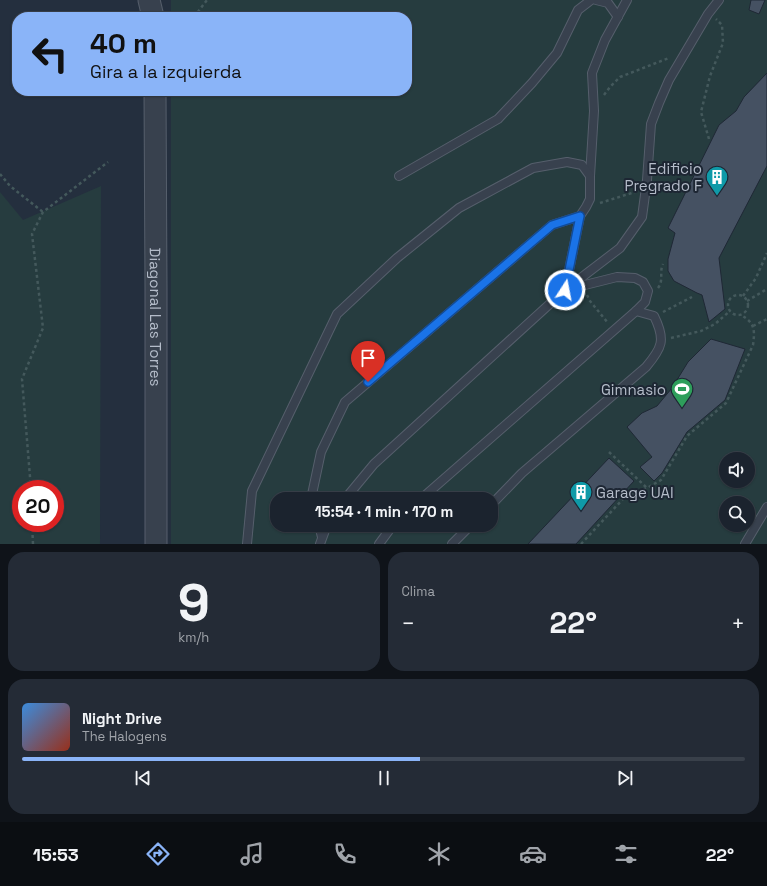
<!DOCTYPE html>
<html lang="es">
<meta charset="utf-8">
<style>
body{margin:0;font-family:"Space Grotesk",sans-serif;background:#242b36;color:#f1f3f6;height:100vh;display:flex;flex-direction:column;font-size:15px;white-space:nowrap}
*{box-sizing:border-box;margin:0}
p{font-size:13px;color:#a0a4aa}
.icon{flex:none;width:22px;height:22px;fill:none;stroke:currentColor;stroke-width:2;stroke-linecap:round;stroke-linejoin:round}
.map{position:relative;height:544px;overflow:hidden}
.side{display:flex;flex-direction:column;gap:8px;padding:8px;background:#0f1319;flex:1}
.side>*{flex:none}
.hud{position:absolute;left:12px;top:12px;width:400px;height:84px;border-radius:16px;box-shadow:0 1px 3px #0004,0 0 0 1px #39404a;background:#8ab4f8;color:#111;overflow:hidden}
.controls{position:absolute;left:719px;top:452px;display:grid;gap:8px}
.controls a{display:grid;place-items:center;width:36px;height:36px;border-radius:50%;background:#1b232e;box-shadow:0 1px 3px #0004,0 0 0 1px #39404a;font-size:20px}
.speed{position:absolute;left:12px;top:480px;display:flex;gap:8px;font-size:20px;font-weight:700;text-align:center}
.speed>*{display:grid;place-content:center;width:52px;height:52px;border-radius:50%;background:#1b232e;box-shadow:0 1px 3px #0004,0 0 0 1px #39404a;line-height:1}
.speed .limit{border:6px solid #d22;background:#fff;color:#111}
.pin{position:absolute;display:grid;place-items:center;width:34px;height:34px;color:#fff;margin:-41px -17px;border-radius:50% 50% 50% 0;rotate:-45deg;box-shadow:0 0 4px #0007}
.pin .icon{rotate:45deg}
.me{position:absolute;width:44px;margin:-22px;rotate:11deg;stroke-linejoin:round;filter:drop-shadow(0 0 3px #0008)}
.turn{display:flex;align-items:center;gap:14px;height:84px;padding:0 12px;font-size:18px}
.turn .icon{width:52px;height:52px;stroke-width:2.5}
.turn b{display:block;font-size:28px;line-height:34px}
.big{font-size:30px;font-weight:700;line-height:1.1}
.side .card{flex:1;display:flex;flex-direction:column;justify-content:center;gap:6px;min-width:0;padding:0 14px;border-radius:16px;background:#242b36}
.side .dial{align-items:center;gap:0}
.dial b{font-size:52px;line-height:1}
.song{display:flex;align-items:center;gap:12px}
.cover{width:48px;height:48px;border-radius:6px;background:linear-gradient(135deg,hsl(210 70% 55%),hsl(10 70% 35%))}
.played{height:4px;border-radius:2px;background:linear-gradient(90deg,#8ab4f8 55%,#39404a 55%)}
.keys{display:flex;justify-content:space-around;direction:ltr}
.heat{display:flex;justify-content:space-between;align-items:center;font-size:22px;direction:ltr}
.side .tiles{flex:1;display:grid;gap:8px;grid-template-columns:1fr 1fr}
.card:last-child{grid-column:span 2}
.trip{position:absolute;left:270px;top:492px;width:228px;height:40px;border-radius:16px;background:#1b232e;box-shadow:0 1px 3px #0004,0 0 0 1px #39404a;font-weight:700;line-height:40px;text-align:center}
.tab-bar{display:flex;height:64px;justify-content:space-around;align-items:center;background:#0b0e12;color:#a0a4aa}
.tab-bar .icon{width:28px;height:28px}
.tab-bar .current{color:#8ab4f8}
.tab-bar b{font-size:18px;color:#f1f3f6}
.map>svg:first-child{display:block}
.green{fill:#263c3f;fill-rule:evenodd}
.building{fill:#455162;stroke:#1f2835}
.lines{fill:none;stroke-linecap:round;stroke-linejoin:round}
.service-casing{stroke:#565f6c;stroke-width:10}
.tertiary-casing{stroke:#565f6c;stroke-width:23}
.path{stroke:#44595c;stroke-width:2.5;stroke-dasharray:3 3;stroke-linecap:butt}
.service{stroke:#38414e;stroke-width:8}
.tertiary{stroke:#38414e;stroke-width:21}
.route-casing{stroke:#114b97;stroke-width:10}
.route{stroke:#1a73e8;stroke-width:7}
.labels{text-anchor:middle;dominant-baseline:central;stroke-width:4;stroke-linejoin:round;paint-order:stroke}
.poi-label{font-size:15px;fill:#b4bcc9;stroke:#1d2633;text-anchor:end}
.street-label{font-size:15px;fill:#b4bcc9;stroke:#1d2633}
</style>
<div class="map">
<svg width="767" height="544" viewBox="0 0 767 544">
<rect width="100%" height="100%" fill="#242f3e"/>
<g class="green">
<path d="M171,0H767V544H171V91H407V17H171ZM726,459H748V481H726ZM277,499H491V525H277ZM726,503H748V525H726Z"/>
<path d="M101,186L100,544H0V192L23,220ZM21,489H55V523H21Z"/>
</g>
<g class="building">
<polygon points="751,0 765,0 759,14 749,10"/>
<polygon points="767,73 767,166 719,258 725,309 709,322 702,295 697,293 674,281 668,271 668,259 675,233 668,228 719,125 736,111 744,97"/>
<polygon points="711,339 745,349 725,400 687,432 662,473 654,481 640,467 652,457 627,427 642,413 657,406 672,388 688,362"/>
<polygon points="609,458 634,481 576,544 528,544"/>
</g>
<g class="lines">
<g class="service-casing">
<g id="service">
<polyline points="596,0 608,3 618,17"/>
<polyline points="399,176 498,119 532,83 557,53 578,10 591,0"/>
<polyline points="590,176 594,111 592,73 605,40 627,0"/>
<polyline points="569,287 620,248 642,217 647,180 651,124 659,103 669,80 708,14 719,0"/>
<polyline points="311,499 321,452 345,402 552,225 580,216"/>
<polyline points="345,499 374,464 565,290 617,277 635,278 643,282 648,291 645,302 636,311 421,499"/>
<path d="M491,505L522,473L646,367C662,348 666,340 654,316L636,311"/>
<polyline points="319,525 322,537"/>
<polyline points="247,544 252,491 337,314 397,258 459,208 533,168 567,162 582,165 590,176 590,199 586,207 580,216 565,290"/>
<polyline points="320,544 327,525"/>
<polyline points="379,544 393,525"/>
<polyline points="452,544 471,525"/>
<polyline points="745,544 767,507"/>
</g>
</g>
<g class="tertiary-casing">
<g id="tertiary">
<polyline points="149,0 153,17"/>
<path id="s1" d="M155,91L156,288V544"/>
</g>
</g>
<g class="path">
<polyline points="194,17 207,0"/>
<polyline points="604,95 610,87 620,77 669,58"/>
<polyline points="709,139 701,112 710,76 723,43 722,25 716,19"/>
<polyline points="0,174 10,186 43,212"/>
<polyline points="600,203 635,192"/>
<path d="M658,288C664,280 659,272 663,264"/>
<circle cx="738" cy="305" r="10"/>
<polyline points="587,295 590,301 608,323"/>
<polyline points="743,296 756,278 767,253"/>
<polyline points="747,301 767,289"/>
<polyline points="663,312 692,297"/>
<polyline points="753,326 767,319"/>
<polyline points="671,338 701,331 715,324 730,311"/>
<polyline points="609,452 647,488"/>
<polyline points="31,489 22,379 43,328 32,234 43,212 108,162"/>
<polyline points="32,523 33,544"/>
<path d="M581,544L623,499L630,495L647,488L661,480L687,436L726,403L753,345C755,330 755,323 741,315"/>
</g>
<use href="#service" class="service"/>
<use href="#tertiary" class="tertiary"/>
</g>
<g class="lines">
<g class="route-casing">
<polyline id="route" points="368,382 552,225 580,216 565,290"/>
</g>
<use href="#route" class="route"/>
</g>
<defs>
<g id="building-pin" transform="scale(1.15)"><path d="M0 17L-7.5 6A9.5 9.5 0 1 1 7.5 6Z" fill="#0f9aa8" stroke="#1d2633"/><path d="M-4-6H4V6H1V3H-1V6H-4ZM-2.5-4.3h1.7v1.8h-1.7ZM.8-4.3h1.7v1.8H.8ZM-2.5-1h1.7V.8h-1.7ZM.8-1h1.7V.8H.8Z" fill="#fff"/></g>
<g id="stadium-pin" transform="scale(1.15)"><path d="M0 17L-7.5 6A9.5 9.5 0 1 1 7.5 6Z" fill="#2e9e5b" stroke="#1d2633"/><path d="M0-5a6.5 5 0 1 0 0 10a6.5 5 0 1 0 0-10ZM-3.5-1.8h7v3.6h-7Z" fill="#fff"/></g>
</defs>
<g fill-rule="evenodd">
<use href="#building-pin" x="717" y="177"/>
<use href="#stadium-pin" x="682" y="389"/>
<use href="#building-pin" x="581" y="492"/>
</g>
<g class="labels">
<g class="poi-label">
<text x="702" y="168">Edificio<tspan x="702" dy="17">Pregrado F</tspan></text>
<text x="666" y="389">Gimnasio</text>
<text x="596" y="492" text-anchor="start">Garage UAI</text>
</g>
<g class="street-label">
<text stroke="none"><textPath href="#s1" startOffset="226">Diagonal Las Torres</textPath></text>
</g>
</g>
</svg>
<div class="controls">
<a><svg class="icon" aria-label="sound" viewBox="0 0 24 24"><path d="M4 9h4l5-4v14l-5-4H4zM17 9q2 3 0 6"/></svg></a>
<a><svg class="icon" aria-label="search" viewBox="0 0 24 24"><circle cx="10" cy="10" r="6"/><path d="M15 15l6 6"/></svg></a>
</div>
<div class="speed"><div class="limit">20</div></div>
<div class="pin" style="left:368px;top:382px;background:#d93025"><svg class="icon" aria-label="arrive" viewBox="0 0 24 24"><path d="M6 21V4h12l-3 4 3 4H6"/></svg></div>
<svg class="me" style="left:565px;top:290px" viewBox="-20 -20 40 40"><circle r="17" fill="#1a73e8" stroke="#fff" stroke-width="3"/><path d="M0-11L8 9 0 5-8 9z" fill="#fff"/></svg>
<div class="trip">15:54 · 1 min · 170 m</div>
<div class="hud">
<div class="turn"><svg class="icon" aria-label="left" viewBox="0 0 24 24"><path d="M17 20v-9H6M10 6l-5 5 5 5"/></svg><div><b>40 m</b>Gira a la izquierda</div></div>
</div>
</div>
<section class="side">
<div class="tiles">
<div class="card dial"><b>9</b><p>km/h</p></div>
<div class="card"><p>Clima</p>
<div class="heat"><a>−</a><b class="big">22°</b><a>+</a></div>
</div>
<div class="card">
<div class="song"><i class="cover"></i><div><b>Night Drive</b><p>The Halogens</p></div></div>
<div class="played"></div>
<div class="keys"><svg class="icon" aria-label="previous" viewBox="0 0 24 24"><path d="M18 5L8 12l10 7zM5 5v14"/></svg><svg class="icon" aria-label="pause" viewBox="0 0 24 24"><path d="M8 5v14M16 5v14"/></svg><svg class="icon" aria-label="next" viewBox="0 0 24 24"><path d="M6 5l10 7-10 7zM19 5v14"/></svg></div>
</div>
</div>
</section>
<nav class="tab-bar">
<b>15:53</b>
<svg class="icon current" aria-label="directions" viewBox="0 0 24 24"><path d="M12 3l9 9-9 9-9-9zM9 14v-3h6M13 9l2 2-2 2"/></svg>
<svg class="icon" aria-label="music" viewBox="0 0 24 24"><path d="M9 18V5l10-2v13"/><circle cx="6" cy="18" r="3"/><circle cx="16" cy="16" r="3"/></svg>
<svg class="icon" aria-label="phone" viewBox="0 0 24 24"><path d="M5 4h4l2 5-3 2q2 4 5 5l2-3 5 2v4C11 20 4 13 5 4z"/></svg>
<svg class="icon" aria-label="climate" viewBox="0 0 24 24"><path d="M12 3v18M4 7l16 10M4 17L20 7"/></svg>
<svg class="icon" aria-label="car" viewBox="0 0 24 24"><path d="M5 17H2v-5l4-1 3-4h7l3 4 3 1v5h-3M9 17h6M6 11h13"/><circle cx="7" cy="17" r="2"/><circle cx="17" cy="17" r="2"/></svg>
<svg class="icon" aria-label="filters" viewBox="0 0 24 24"><path d="M4 7h16M4 17h16"/><circle cx="9" cy="7" r="2"/><circle cx="15" cy="17" r="2"/></svg>
<b>22°</b>
</nav>
